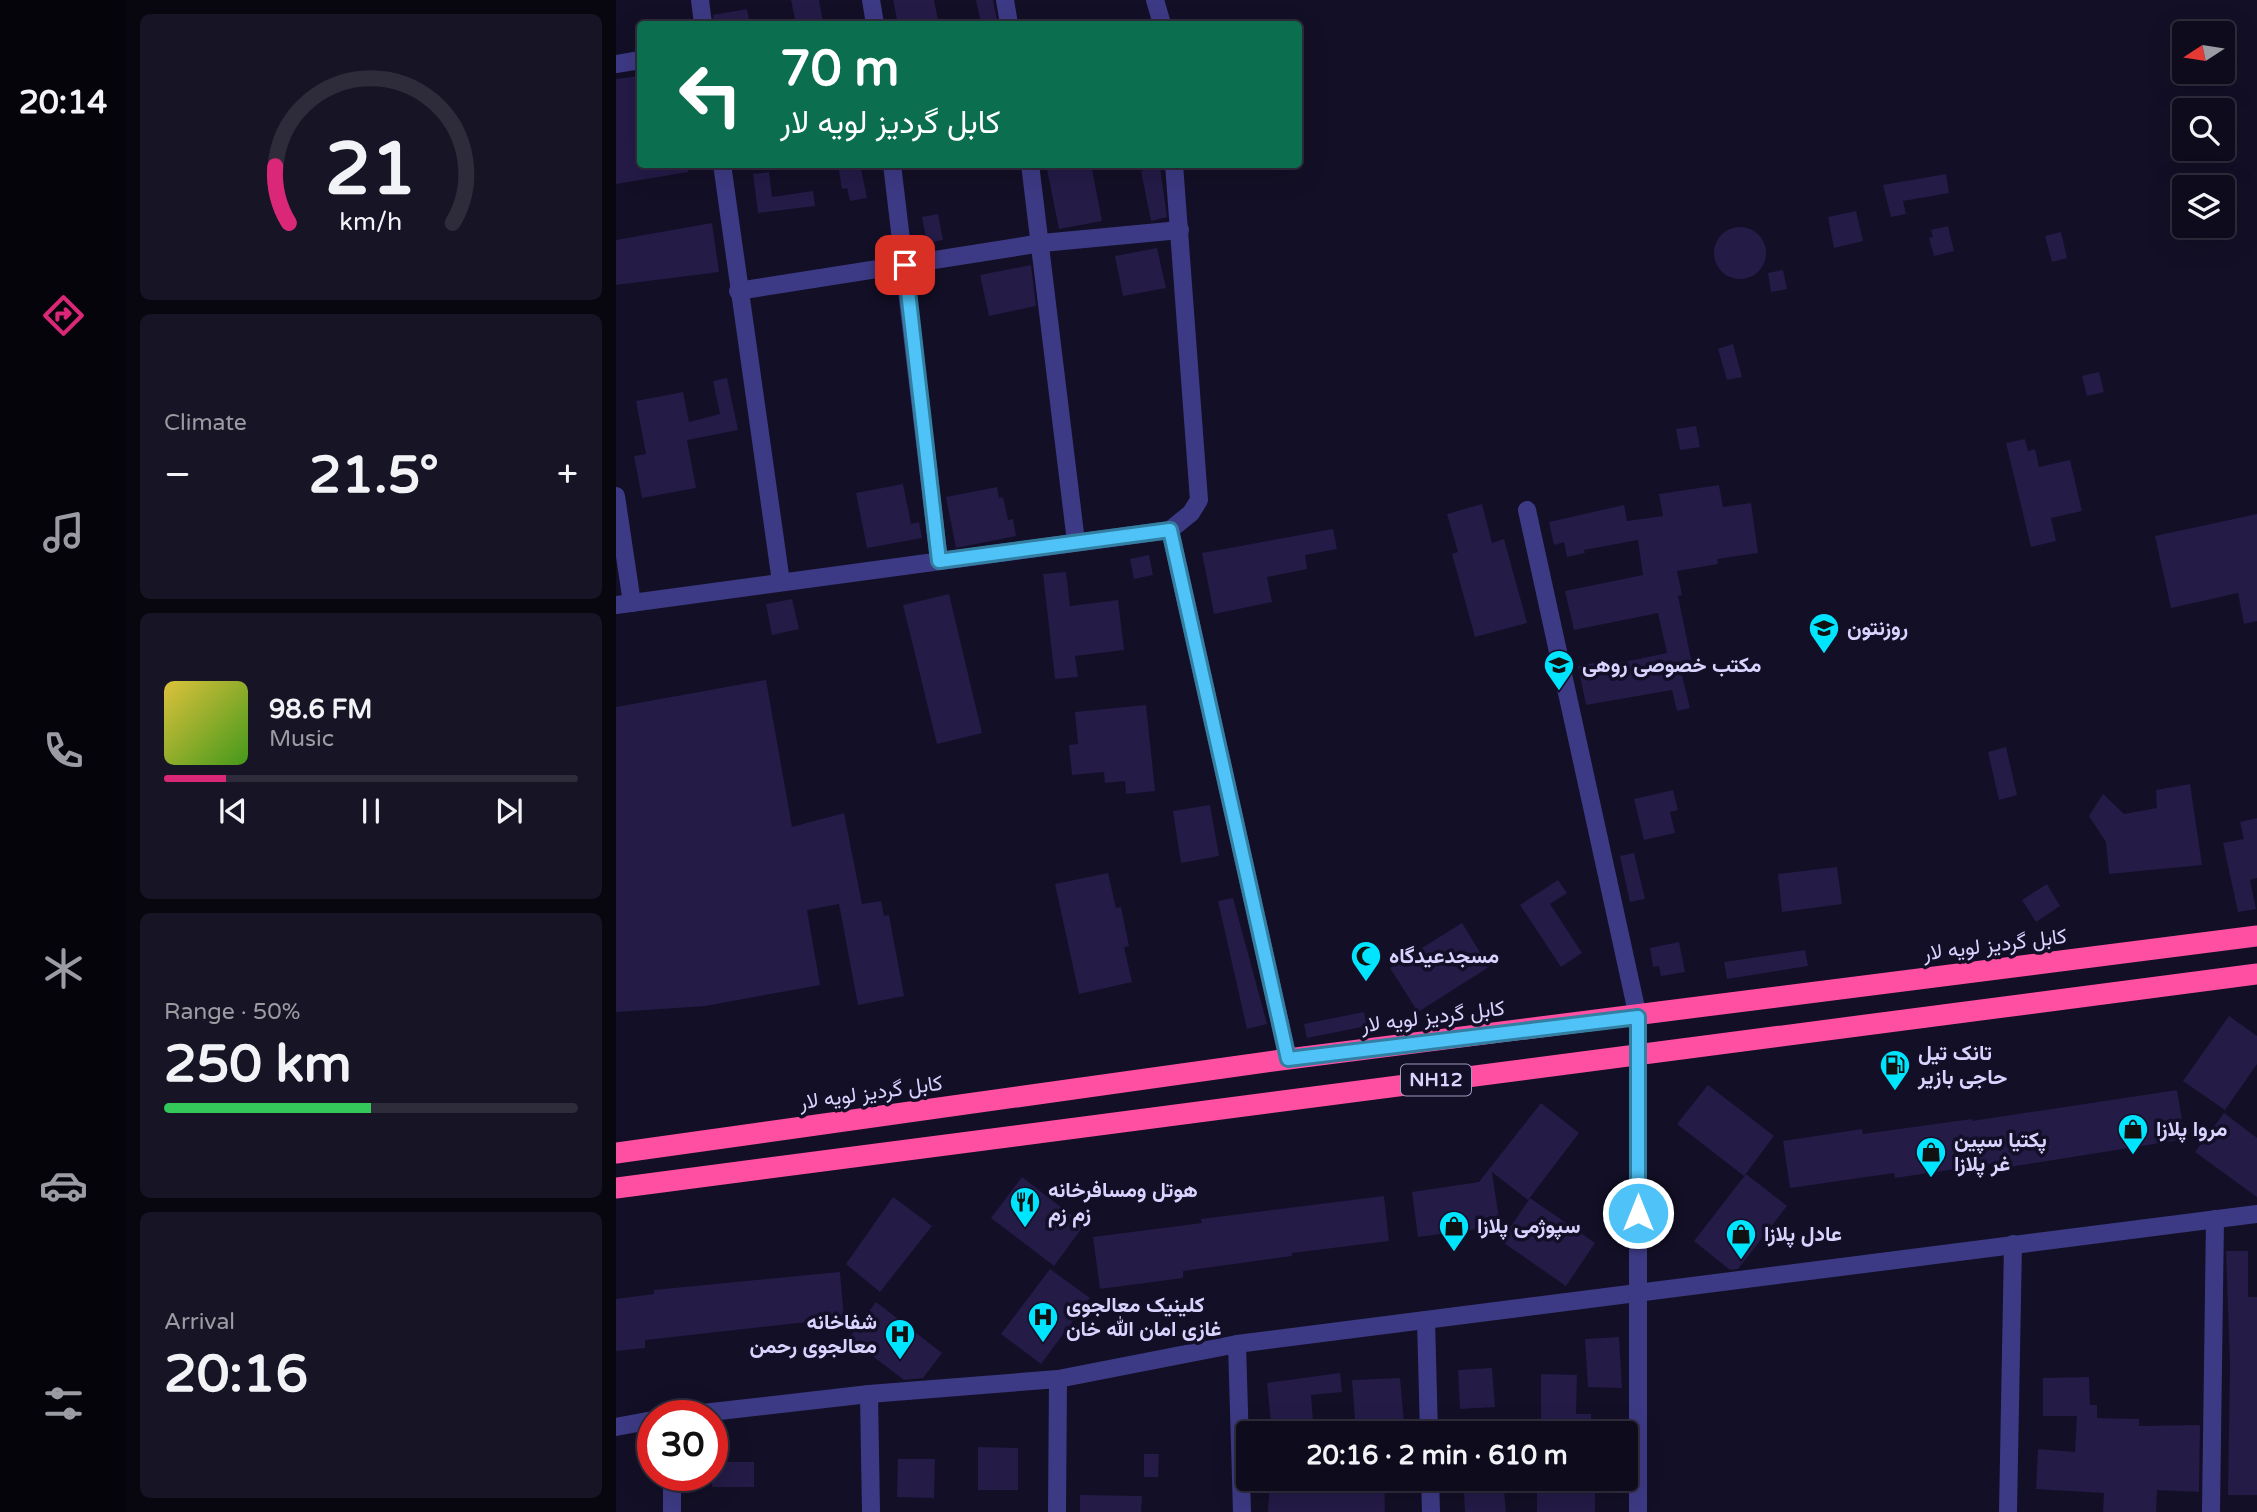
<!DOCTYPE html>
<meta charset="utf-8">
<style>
body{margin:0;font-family:"Varela Round",Vazirmatn,sans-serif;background:#171425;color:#f1f3f6;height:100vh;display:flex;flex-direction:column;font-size:26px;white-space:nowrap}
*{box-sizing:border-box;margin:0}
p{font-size:23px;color:#9b9ba3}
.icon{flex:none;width:38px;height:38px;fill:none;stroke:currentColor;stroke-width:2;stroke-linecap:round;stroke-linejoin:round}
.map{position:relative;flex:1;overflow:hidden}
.drawer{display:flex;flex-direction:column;gap:14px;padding:14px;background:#08060f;width:490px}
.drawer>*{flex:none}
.banner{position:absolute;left:21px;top:21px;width:665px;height:147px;border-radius:7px;box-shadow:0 7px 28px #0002,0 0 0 2px #2e2b3b;background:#0b6e4f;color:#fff;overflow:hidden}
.needle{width:46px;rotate:258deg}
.controls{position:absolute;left:1556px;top:21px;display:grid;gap:14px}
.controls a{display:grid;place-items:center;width:63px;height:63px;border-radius:7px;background:#0e0b1c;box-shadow:0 7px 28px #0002,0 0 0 2px #2e2b3b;font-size:35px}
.speed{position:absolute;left:21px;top:1400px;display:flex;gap:14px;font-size:35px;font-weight:700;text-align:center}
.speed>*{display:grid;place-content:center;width:91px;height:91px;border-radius:50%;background:#0e0b1c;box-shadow:0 7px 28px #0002,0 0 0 2px #2e2b3b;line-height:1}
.speed .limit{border:10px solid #d22;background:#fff;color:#111}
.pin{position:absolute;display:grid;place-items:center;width:60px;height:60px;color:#fff;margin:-30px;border-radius:14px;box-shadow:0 4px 10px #0006}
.me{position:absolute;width:77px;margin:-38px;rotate:0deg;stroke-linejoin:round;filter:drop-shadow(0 0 5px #0008)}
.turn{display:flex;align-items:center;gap:24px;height:147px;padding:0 28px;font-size:32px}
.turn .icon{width:91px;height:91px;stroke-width:2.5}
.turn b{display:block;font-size:49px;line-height:60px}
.big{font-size:52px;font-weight:700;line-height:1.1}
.drawer .tile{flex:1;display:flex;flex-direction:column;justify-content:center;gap:10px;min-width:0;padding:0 24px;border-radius:10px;background:#171425}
.drawer .dial{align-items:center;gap:0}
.dial svg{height:182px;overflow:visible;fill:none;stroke:#2e2b3b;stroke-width:7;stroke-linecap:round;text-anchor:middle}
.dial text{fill:#f1f3f6;stroke:none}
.song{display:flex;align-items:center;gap:21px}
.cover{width:84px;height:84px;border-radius:10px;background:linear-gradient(135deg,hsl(50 70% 55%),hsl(100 70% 35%))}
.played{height:7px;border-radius:4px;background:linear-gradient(90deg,#db2777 15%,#2e2b3b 15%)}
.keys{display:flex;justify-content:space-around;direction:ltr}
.heat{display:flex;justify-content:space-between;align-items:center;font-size:38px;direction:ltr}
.charge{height:10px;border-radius:5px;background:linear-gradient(90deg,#34c759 50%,#2e2b3b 0)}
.trip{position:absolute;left:620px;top:1421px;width:402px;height:70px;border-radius:7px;background:#0e0b1c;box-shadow:0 7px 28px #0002,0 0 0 2px #2e2b3b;font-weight:700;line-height:70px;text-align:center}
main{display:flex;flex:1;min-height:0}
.tabs{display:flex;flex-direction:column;width:126px;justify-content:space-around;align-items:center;background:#06040b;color:#9b9ba3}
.tabs .icon{width:49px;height:49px}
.tabs .selected{color:#db2777}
.tabs b{font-size:32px;color:#f1f3f6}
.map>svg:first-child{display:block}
.building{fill:#241b47}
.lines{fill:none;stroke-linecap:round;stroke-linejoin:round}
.minor{stroke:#3d3a85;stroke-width:18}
.highway{stroke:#ff4fa3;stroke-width:21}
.route-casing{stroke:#337fa1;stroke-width:18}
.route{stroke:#4fc3f7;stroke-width:12}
.labels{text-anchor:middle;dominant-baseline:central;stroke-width:7;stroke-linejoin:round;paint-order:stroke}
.shield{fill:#130f26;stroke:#9e99be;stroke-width:2}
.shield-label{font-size:19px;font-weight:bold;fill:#d9d4ff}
.poi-label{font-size:21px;font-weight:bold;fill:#d9d4ff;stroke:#130f26;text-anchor:start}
.street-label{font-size:21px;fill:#d9d4ff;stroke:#130f26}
</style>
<main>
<nav class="tabs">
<b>20:14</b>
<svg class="icon selected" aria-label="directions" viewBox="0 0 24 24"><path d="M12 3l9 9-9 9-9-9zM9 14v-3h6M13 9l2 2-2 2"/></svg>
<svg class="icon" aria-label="music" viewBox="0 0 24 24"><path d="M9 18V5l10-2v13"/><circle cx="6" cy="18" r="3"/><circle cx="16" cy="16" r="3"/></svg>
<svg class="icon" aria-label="phone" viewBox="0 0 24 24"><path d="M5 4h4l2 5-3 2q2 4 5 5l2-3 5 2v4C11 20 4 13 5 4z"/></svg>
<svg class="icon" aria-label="climate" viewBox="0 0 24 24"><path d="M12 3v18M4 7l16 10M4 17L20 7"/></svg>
<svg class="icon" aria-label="car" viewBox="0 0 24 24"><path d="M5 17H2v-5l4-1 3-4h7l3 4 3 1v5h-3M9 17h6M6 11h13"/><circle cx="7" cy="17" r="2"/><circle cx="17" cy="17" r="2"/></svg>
<svg class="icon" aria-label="filters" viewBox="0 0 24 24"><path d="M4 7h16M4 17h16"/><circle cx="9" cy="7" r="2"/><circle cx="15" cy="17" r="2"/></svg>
</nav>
<section class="drawer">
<div class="tile dial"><svg viewBox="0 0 100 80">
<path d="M14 69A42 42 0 1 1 86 69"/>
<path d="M14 69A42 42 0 0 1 8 44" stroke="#db2777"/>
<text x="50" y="56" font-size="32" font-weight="700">21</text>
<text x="50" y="72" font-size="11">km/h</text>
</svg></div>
<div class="tile"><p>Climate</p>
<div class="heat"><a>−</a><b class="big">21.5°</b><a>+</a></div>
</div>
<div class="tile">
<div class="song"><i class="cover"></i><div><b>98.6 FM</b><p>Music</p></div></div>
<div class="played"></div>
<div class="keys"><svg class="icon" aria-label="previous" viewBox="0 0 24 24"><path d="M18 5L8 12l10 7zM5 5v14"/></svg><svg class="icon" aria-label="pause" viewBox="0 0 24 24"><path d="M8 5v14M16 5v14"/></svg><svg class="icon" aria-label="next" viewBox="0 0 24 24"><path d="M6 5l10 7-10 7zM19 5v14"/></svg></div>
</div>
<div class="tile"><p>Range · 50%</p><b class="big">250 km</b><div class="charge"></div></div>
<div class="tile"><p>Arrival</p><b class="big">20:16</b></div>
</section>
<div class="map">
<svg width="1641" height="1512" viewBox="0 0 1641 1512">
<rect width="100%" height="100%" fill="#130f26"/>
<g class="building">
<polygon points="175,0 203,0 207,23 180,24"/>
<polygon points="277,0 318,0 322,20 282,24"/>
<polygon points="360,0 377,0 381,20 365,23"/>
<polygon points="131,9 134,24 98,24 97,15"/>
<polygon points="24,76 24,164 72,164 72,172 0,184 0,79"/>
<polygon points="222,164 244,164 251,198 234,201 231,188 226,189"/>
<polygon points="430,164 475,164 486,221 443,229"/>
<polygon points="544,167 551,217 535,221 525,171"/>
<polygon points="153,172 156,197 197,191 199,206 142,213 137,174"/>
<polygon points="1330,174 1333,193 1287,201 1290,214 1275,217 1267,185"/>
<polygon points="1240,211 1247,241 1218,248 1212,217"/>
<polygon points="322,214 327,240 311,243 306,217"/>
<polygon points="96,223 103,272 0,285 0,240"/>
<polygon points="1332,226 1338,251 1318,256 1313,238 1317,237 1315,230"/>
<circle cx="1124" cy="253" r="26"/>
<polygon points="1445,232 1451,258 1436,262 1429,236"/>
<polygon points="541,248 550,288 507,296 499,256"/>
<polygon points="415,265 420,306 373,316 364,275"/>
<polygon points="1167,270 1171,289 1155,292 1152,273"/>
<polygon points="1117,344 1126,377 1111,380 1102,349"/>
<polygon points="1483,372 1488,392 1471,396 1466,376"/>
<polygon points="111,378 122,430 71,440 80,488 26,498 18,456 30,454 20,401 67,392 73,422 104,414 97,381"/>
<polygon points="1080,426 1084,447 1064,450 1060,429"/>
<polygon points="1409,439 1412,451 1419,449 1423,467 1454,460 1466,511 1435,518 1440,541 1415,547 1390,443"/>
<polygon points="287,484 295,524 303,522 306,538 251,548 240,493"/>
<polygon points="1103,485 1107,507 1135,503 1142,553 1101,559 1102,564 1061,571 1066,595 1062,596 1077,669 1065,671 1074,708 1061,711 1056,690 970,705 962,666 988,661 989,666 1051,653 1042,613 958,630 949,591 1027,575 1022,540 968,550 969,553 951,557 948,542 938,545 933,522 1008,505 1011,521 1047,516 1043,494"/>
<polygon points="381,487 383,498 387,497 392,520 397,519 400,536 340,548 330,497"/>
<polygon points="866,504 876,543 888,539 911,623 859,637 836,554 842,552 831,514"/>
<polygon points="1641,514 1641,621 1628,624 1622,593 1555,608 1539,536"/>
<polygon points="717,529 721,549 689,555 691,569 651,577 656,602 598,614 586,553"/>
<polygon points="533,555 537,575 518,579 514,559"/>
<polygon points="450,572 454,606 502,600 508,650 459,656 462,677 439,679 427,574"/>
<polygon points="333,594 366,733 321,744 287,605"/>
<polygon points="176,599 183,629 156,635 150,604"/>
<polygon points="150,680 176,827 228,813 246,904 265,901 268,916 273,915 288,996 242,1005 223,904 191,910 204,985 89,1006 0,1012 0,707"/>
<polygon points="530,705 539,791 510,794 509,781 489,783 488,772 456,775 453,745 462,744 459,712"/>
<polygon points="1390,747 1401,795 1383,800 1372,752"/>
<polygon points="1574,784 1586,865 1493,874 1490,842 1473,816 1487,794 1508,814 1541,808 1540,790"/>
<polygon points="1057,790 1062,810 1054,812 1059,833 1028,840 1018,799"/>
<polygon points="594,805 603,856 565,863 557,811"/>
<polygon points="1641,818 1641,878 1634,880 1640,909 1622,912 1607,843 1628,839 1624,822"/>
<polygon points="1018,853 1029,899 1014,902 1004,856"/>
<polygon points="1221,867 1226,904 1166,912 1162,874"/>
<polygon points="492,873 500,908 505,907 513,946 508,947 516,982 463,994 439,884"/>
<polygon points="942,880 951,893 934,904 966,953 945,967 904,905"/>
<polygon points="1431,884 1444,906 1420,922 1406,900"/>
<polygon points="617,898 651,1024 631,1029 602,901"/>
<polygon points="846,923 873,967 802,1012 774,968"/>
<polygon points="1063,942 1069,972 1045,976 1043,966 1037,967 1034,948"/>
<polygon points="1189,950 1192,966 1111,979 1108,962"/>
<polygon points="748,1012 751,1026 691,1038 688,1024"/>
<polygon points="1613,1016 1641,1036 1641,1064 1609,1110 1567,1081"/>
<polygon points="1092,1085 1158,1136 1128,1176 1061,1124"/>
<polygon points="1561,1090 1569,1139 1387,1168 1387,1162 1279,1178 1278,1173 1174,1188 1167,1141 1246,1129 1247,1134 1356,1119 1356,1121"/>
<polygon points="925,1103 963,1133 912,1200 876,1172 884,1226 802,1237 796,1192 863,1182"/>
<polygon points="1608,1113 1641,1138 1641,1197 1579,1152"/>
<polygon points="1130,1174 1171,1206 1122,1269 1114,1270 1078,1241"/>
<polygon points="406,1177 468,1225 438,1266 375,1218"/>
<polygon points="768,1196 773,1241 676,1253 676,1256 567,1271 567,1278 484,1289 477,1237 586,1223 585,1219"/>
<polygon points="277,1197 316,1226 264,1292 230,1264"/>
<polygon points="914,1198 979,1243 950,1286 885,1241"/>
<polygon points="1610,1251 1632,1251 1632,1297 1641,1297 1641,1495 1612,1495 1614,1364"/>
<polygon points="434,1269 474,1298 425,1364 385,1334"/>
<polygon points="224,1272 228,1318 29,1340 29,1348 0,1351 0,1299 38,1294 38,1290"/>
<polygon points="260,1302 326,1353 307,1378 288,1380 233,1338"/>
<polygon points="1003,1337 1006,1388 972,1387 969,1339"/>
<polygon points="876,1368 879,1407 844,1409 842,1370"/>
<polygon points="724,1373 726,1392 695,1395 698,1433 656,1433 651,1383"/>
<polygon points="925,1374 961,1375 960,1414 975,1414 975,1433 925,1433"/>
<polygon points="1473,1377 1474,1405 1481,1405 1481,1418 1523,1419 1523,1426 1584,1425 1583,1492 1541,1490 1540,1512 1487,1512 1488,1493 1420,1489 1422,1449 1459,1452 1461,1416 1427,1416 1427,1378"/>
<polygon points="784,1378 789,1433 740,1433 736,1380"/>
<polygon points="362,1447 402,1448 402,1490 362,1490"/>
<polygon points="528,1454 543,1454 542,1477 528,1477"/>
<polygon points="282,1459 319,1459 318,1498 281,1497"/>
<rect x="96" y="1462" width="42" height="25"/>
<polygon points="654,1479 700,1479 701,1492 737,1490 738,1479 768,1479 769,1512 652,1512"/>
<polygon points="888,1491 890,1512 849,1512 848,1493"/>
<polygon points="979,1492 979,1512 921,1512 921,1493"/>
<polygon points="464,1495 526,1496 525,1512 464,1512"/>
</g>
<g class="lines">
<g class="minor">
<polyline points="84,0 87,24"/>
<polyline points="255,0 259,24"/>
<polyline points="389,0 393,24"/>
<polyline points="539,0 546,24"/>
<polyline points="0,64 24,60"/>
<polyline points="106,164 165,582"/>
<polyline points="276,164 323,561"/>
<polyline points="414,164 460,542"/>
<polyline points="122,291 426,243 564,230"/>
<polyline points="0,496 16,603"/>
<polyline points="911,510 1022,1017 1022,1512"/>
<polyline points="554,530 672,1059"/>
<polyline points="0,605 554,530 575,513 583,500 558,164"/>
<polyline points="810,1320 813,1433"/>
<polyline points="621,1344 626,1512"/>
<polyline points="253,1394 255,1512"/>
<polyline points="60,1416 253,1394 442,1379 621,1344 1641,1214"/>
<polyline points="0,1427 37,1420"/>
<polyline points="56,1475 56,1512"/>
<polyline points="814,1479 815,1512"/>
<polyline points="441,1512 442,1379"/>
<polyline points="1392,1512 1397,1244"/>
<polyline points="1595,1512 1599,1219"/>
</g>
<g class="highway">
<polyline points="0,1153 672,1059 1641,936"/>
<polyline points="0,1188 1641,974"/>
</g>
</g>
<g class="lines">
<g class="route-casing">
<polyline id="route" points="289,265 323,561 554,530 672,1059 1022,1017 1022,1213"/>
</g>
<use href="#route" class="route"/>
</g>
<defs>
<g id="school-pin" transform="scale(1.575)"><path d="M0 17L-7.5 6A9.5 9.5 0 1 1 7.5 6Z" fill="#00e5ff" stroke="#130f26"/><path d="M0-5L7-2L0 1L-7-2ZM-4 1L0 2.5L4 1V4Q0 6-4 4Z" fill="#111"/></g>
<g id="mosque-pin" transform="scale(1.575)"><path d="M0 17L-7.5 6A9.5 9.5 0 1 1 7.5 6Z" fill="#00e5ff" stroke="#130f26"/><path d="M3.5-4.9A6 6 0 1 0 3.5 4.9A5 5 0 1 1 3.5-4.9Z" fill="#111"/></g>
<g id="fuel-pin" transform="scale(1.575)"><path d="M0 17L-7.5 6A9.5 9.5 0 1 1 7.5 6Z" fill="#00e5ff" stroke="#130f26"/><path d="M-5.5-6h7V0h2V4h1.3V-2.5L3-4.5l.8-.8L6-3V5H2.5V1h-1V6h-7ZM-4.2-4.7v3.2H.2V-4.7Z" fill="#111"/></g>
<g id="shop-pin" transform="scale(1.575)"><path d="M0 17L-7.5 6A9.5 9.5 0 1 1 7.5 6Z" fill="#00e5ff" stroke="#130f26"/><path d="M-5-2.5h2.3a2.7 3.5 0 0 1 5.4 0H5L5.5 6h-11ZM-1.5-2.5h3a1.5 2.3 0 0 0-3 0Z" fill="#111"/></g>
<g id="restaurant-pin" transform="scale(1.575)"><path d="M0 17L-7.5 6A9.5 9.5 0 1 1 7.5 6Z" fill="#00e5ff" stroke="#130f26"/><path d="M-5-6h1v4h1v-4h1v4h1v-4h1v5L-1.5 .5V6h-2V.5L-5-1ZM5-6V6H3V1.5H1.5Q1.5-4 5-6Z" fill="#111"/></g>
<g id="hospital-pin" transform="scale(1.575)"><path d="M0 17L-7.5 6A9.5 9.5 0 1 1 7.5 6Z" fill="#00e5ff" stroke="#130f26"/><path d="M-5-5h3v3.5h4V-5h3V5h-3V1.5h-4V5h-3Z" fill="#111"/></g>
</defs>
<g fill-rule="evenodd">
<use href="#school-pin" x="1208" y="628"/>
<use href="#school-pin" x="943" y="665"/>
<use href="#mosque-pin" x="750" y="956"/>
<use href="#fuel-pin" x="1279" y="1065"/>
<use href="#shop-pin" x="1517" y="1129"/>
<use href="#shop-pin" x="1315" y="1152"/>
<use href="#restaurant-pin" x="409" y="1202"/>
<use href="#shop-pin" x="838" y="1226"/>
<use href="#shop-pin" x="1125" y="1234"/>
<use href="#hospital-pin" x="427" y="1317"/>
<use href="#hospital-pin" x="284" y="1334"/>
</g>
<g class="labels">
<rect class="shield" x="785" y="1064.5" width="70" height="31" rx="5"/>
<g class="shield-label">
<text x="820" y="1080">NH12</text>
</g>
<g class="poi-label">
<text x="1231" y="628">روزنتون</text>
<text x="966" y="665">مکتب خصوصی روهی</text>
<text x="773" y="956">مسجدعیدگاه</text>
<text x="1302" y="1053">تانک تیل<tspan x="1302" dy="24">حاجی بازیر</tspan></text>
<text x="1540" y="1129">مروا پلازا</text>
<text x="1338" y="1140">پکتیا سپین<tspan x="1338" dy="24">غر پلازا</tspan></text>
<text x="432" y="1190">هوتل ومسافرخانه<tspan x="432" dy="24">زم زم</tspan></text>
<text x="861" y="1226">سپوژمی پلازا</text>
<text x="1148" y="1234">عادل پلازا</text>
<text x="450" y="1305">کلینیک معالجوی<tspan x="450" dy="24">غازی امان الله خان</tspan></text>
<text x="261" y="1322" text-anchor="end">شفاخانه<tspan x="261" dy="24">معالجوی رحمن</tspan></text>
</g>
<g class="street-label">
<text transform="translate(1379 945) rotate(-7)">کابل گردیز لویه لار</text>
<text transform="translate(817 1017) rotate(-7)">کابل گردیز لویه لار</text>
<text transform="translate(255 1093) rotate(-8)">کابل گردیز لویه لار</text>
</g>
</g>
</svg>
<div class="controls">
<a><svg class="needle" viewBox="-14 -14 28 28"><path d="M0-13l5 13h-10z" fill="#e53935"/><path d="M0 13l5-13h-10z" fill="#9b9ba3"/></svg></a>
<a><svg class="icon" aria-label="search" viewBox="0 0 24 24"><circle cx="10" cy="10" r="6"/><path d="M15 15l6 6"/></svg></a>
<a><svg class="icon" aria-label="layers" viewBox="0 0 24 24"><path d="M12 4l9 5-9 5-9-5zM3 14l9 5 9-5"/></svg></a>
</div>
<div class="speed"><div class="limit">30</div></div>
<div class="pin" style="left:289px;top:265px;background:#d93025"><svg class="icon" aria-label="arrive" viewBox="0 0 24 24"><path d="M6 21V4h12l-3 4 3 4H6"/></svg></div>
<svg class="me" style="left:1022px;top:1213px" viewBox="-20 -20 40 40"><circle r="17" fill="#4fc3f7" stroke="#fff" stroke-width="3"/><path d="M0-11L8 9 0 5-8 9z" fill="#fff"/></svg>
<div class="trip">20:16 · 2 min · 610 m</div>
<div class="banner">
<div class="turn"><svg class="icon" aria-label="left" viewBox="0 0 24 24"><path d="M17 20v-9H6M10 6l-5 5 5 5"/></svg><div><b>70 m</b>کابل گردیز لویه لار</div></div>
</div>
</div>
</main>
